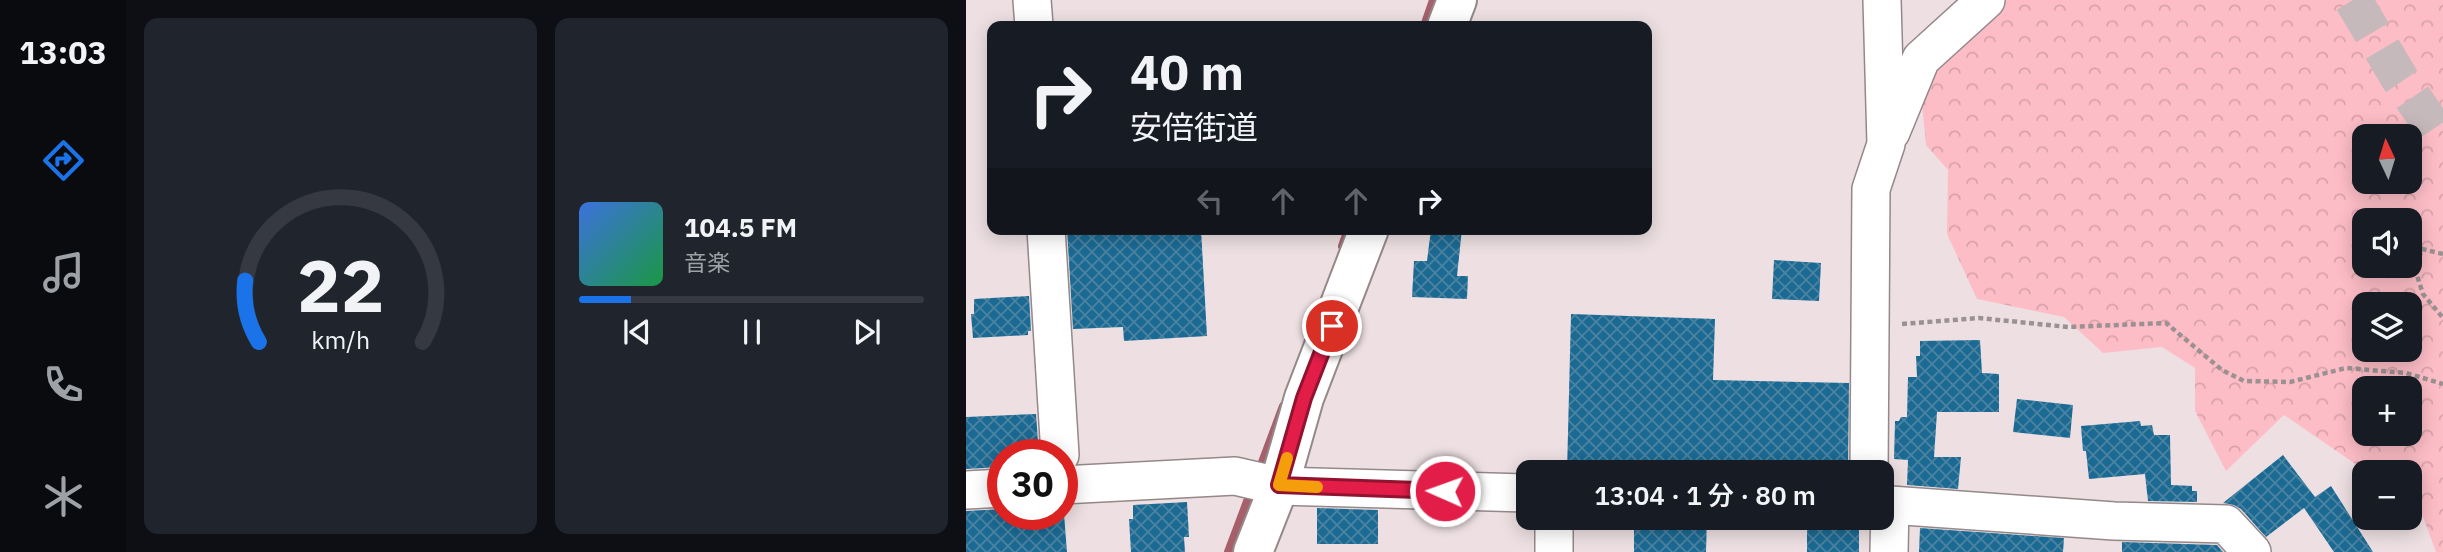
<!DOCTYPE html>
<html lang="ja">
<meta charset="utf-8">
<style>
body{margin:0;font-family:"IBM Plex Sans","Noto Sans JP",sans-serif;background:#20242c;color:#f1f3f6;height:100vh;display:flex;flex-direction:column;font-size:26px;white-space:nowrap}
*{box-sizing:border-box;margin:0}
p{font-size:23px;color:#9ea1a6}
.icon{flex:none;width:38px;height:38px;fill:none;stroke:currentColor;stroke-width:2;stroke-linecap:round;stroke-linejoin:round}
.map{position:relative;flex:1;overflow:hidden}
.sheet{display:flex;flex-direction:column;gap:18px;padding:18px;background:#0d0f14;width:840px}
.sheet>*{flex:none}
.banner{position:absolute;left:21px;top:21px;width:665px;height:214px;border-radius:14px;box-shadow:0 4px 18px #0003;background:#171b24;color:#f1f3f6;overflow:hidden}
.needle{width:46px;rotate:356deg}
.fabs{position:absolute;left:1386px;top:124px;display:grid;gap:14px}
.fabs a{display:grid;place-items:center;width:70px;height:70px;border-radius:14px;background:#171b24;box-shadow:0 4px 18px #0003;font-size:35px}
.speed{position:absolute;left:21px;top:439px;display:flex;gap:14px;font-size:35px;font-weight:700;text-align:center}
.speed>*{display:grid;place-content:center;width:91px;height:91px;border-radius:50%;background:#171b24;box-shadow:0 4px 18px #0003;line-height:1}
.speed .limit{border:10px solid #d22;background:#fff;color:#111}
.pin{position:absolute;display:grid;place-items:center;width:60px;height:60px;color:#fff;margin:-30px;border:4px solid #fff;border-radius:50%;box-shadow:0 2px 7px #0007}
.me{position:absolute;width:77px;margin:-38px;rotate:272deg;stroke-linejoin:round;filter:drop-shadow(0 0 5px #0008)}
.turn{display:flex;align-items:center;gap:24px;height:147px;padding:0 28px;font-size:32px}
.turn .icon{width:91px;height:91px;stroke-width:2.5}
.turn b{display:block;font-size:49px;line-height:60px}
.lanes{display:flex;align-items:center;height:66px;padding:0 28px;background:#0003;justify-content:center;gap:35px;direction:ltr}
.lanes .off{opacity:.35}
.sheet .tile{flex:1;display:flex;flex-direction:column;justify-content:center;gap:10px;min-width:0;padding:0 24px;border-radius:14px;background:#20242c}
.sheet .dial{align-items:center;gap:0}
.dial svg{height:182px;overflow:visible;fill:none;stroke:#363941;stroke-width:7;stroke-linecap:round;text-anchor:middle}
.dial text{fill:#f1f3f6;stroke:none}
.song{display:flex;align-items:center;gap:21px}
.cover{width:84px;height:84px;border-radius:10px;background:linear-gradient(135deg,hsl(220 70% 55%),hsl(140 70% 35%))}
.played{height:7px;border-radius:4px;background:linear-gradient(90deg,#1a73e8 15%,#363941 15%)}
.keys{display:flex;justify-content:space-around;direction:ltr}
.sheet .tiles{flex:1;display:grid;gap:18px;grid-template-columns:repeat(2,1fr)}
.trip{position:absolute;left:550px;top:460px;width:378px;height:70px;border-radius:14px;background:#171b24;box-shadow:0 4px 18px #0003;font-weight:600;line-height:70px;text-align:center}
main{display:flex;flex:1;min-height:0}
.dock{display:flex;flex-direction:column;width:126px;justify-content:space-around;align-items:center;background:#090b0e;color:#9ea1a6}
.dock .icon{width:49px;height:49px}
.dock .on{color:#1a73e8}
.dock b{font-size:32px;color:#f1f3f6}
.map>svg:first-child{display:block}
.forest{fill:url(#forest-crowns);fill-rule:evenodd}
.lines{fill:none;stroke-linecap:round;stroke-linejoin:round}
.stream{stroke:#a65f6b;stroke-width:8}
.building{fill:url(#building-cross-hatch)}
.highway-tunnel{stroke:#c6b9bb;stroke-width:38;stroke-dasharray:38 19;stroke-linecap:butt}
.minor-casing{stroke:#948889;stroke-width:40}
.major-casing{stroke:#948889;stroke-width:42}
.path{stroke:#9b9192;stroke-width:4.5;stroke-dasharray:5 3.5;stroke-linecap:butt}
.minor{stroke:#fff;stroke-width:37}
.major{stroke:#fff;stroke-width:38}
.route-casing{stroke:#92132f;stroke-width:18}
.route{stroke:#e11d48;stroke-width:12}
.slow{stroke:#f59e0b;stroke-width:12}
</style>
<main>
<nav class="dock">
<b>13:03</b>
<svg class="icon on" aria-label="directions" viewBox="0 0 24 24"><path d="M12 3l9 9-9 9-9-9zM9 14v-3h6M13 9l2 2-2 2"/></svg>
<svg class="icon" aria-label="music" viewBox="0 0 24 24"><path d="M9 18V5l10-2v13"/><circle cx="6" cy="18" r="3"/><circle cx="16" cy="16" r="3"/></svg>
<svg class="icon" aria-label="phone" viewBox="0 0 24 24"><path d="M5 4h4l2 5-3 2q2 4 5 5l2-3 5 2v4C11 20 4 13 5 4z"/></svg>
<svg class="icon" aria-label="climate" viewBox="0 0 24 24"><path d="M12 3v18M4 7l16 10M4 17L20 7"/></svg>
</nav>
<section class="sheet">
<div class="tiles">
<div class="tile dial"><svg viewBox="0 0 100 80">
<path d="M14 69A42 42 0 1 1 86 69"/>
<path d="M14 69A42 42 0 0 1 8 42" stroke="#1a73e8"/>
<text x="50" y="56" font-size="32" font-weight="700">22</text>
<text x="50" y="72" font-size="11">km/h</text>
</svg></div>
<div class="tile">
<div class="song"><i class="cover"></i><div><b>104.5 FM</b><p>音楽</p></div></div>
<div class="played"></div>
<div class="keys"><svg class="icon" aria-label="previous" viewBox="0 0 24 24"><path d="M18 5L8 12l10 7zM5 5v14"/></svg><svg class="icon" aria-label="pause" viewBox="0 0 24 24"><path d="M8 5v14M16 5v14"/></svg><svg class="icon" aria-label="next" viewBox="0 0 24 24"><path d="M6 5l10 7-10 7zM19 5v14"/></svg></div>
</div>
</div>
</section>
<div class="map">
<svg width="1477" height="552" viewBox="0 0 1477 552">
<defs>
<pattern id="forest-crowns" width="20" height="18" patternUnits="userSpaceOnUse" patternTransform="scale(1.75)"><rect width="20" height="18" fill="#fdbdc6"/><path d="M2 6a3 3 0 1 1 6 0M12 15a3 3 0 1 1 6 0" fill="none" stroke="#d9a2aa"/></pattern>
<pattern id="building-cross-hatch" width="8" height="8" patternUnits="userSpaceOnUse" patternTransform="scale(1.75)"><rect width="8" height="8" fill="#1b6a94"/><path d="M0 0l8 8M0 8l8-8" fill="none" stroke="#4c83a0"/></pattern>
</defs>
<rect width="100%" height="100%" fill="#eee0e2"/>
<path class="forest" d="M1041,0H1477V552H1470L1454,509L1444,502V472H1401L1318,415L1260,471L1229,411V368L1196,347L1137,353L1098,317L1011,299L981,234L982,170L960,145L954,84L1002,39L1031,17ZM1398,136H1444V182H1398ZM1398,220H1444V266H1398ZM1398,304H1444V350H1398ZM1398,388H1444V434H1398Z"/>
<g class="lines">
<g class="stream">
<polyline points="458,26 467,0"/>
<polyline points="376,246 382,229"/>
<polyline points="292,473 317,406"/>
<polyline points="262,552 286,488"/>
</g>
</g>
<g class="building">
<polygon points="101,229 143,229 143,233 235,229 241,336 158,341 157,327 107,329"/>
<polygon points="465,229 496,229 491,276 502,276 501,299 446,297 448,261 461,261"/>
<polygon points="808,260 855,263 853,301 806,299"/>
<polygon points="63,296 65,331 62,331 62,335 7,338 5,314 8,314 8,299"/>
<polygon points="605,314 749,319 747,380 883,383 882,472 601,472"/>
<polygon points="1014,340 1016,373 1033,374 1033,412 971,412 968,457 995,457 992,489 941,485 942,460 928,459 929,421 933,421 935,417 941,417 942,377 951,377 950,356 954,356 954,341"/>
<polygon points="1051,399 1107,405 1104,438 1047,432"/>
<polygon points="70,414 73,455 37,455 37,467 0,469 0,417"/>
<polygon points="1174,421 1175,426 1186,425 1188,435 1204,435 1205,485 1226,486 1226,491 1231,491 1231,502 1182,501 1179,474 1123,479 1120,451 1117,451 1115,426"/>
<polygon points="1317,455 1349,497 1365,486 1407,552 1368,552 1338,508 1300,537 1275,509 1268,505 1257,503"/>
<polygon points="221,502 223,537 218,537 219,552 165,552 163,519 167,519 167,505"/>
<polygon points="351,508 412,510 412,544 351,544"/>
<polygon points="37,509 37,514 98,514 101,552 0,552 0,511"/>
<polygon points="668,518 741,518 740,552 668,552"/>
<rect x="841" y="518" width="52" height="34"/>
<polygon points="954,528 1098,538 1097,552 953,552"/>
<polygon points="1156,542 1251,545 1257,552 1156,552"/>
</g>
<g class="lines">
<polyline class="highway-tunnel" points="1387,0 1434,79 1477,142"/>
<g class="minor-casing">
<g id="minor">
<polyline points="66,0 68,26"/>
<polyline points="925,132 955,59 1020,0"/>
<polyline points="80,229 94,455"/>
<polyline points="903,472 905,189 920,144 916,0"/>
<polyline points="96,485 269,476 313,486 562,493"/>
<polyline points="0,490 37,488"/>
<polyline points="915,502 924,505 1148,521 1260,524 1286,552"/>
<polyline points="588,552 588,518"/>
<polyline points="923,552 924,505"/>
</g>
</g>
<g class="major-casing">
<g id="major">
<polyline points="481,26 491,0"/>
<polyline points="287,552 313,486 338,398 403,229"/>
</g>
</g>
<g class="path">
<polyline points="1477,254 1456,249 1449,269 1457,294 1477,318"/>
<polyline points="936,324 1013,318 1102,327 1200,323 1256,370 1278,381 1324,382 1380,368 1440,373 1477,384"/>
</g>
<use href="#minor" class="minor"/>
<use href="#major" class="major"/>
</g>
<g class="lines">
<g class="route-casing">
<polyline id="route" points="366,326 338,398 313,485 479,491"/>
</g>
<use href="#route" class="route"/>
<polyline class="slow" points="321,458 313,485 351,487"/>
</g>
</svg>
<div class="fabs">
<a><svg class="needle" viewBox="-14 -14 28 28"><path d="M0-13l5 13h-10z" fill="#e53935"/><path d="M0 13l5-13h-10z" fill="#9ea1a6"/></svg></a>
<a><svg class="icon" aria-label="sound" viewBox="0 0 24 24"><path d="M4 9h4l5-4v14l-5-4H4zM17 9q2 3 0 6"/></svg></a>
<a><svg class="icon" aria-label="layers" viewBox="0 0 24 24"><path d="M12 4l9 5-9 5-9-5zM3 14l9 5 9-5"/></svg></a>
<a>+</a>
<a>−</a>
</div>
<div class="speed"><div class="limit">30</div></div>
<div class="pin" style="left:366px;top:326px;background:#d93025"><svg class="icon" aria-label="arrive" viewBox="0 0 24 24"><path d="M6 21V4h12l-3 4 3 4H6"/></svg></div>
<svg class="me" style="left:479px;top:491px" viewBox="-20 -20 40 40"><circle r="17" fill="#e11d48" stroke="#fff" stroke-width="3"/><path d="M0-11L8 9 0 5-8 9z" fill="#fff"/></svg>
<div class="trip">13:04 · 1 分 · 80 m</div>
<div class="banner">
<div class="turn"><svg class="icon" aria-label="right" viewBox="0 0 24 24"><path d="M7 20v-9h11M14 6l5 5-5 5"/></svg><div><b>40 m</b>安倍街道</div></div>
<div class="lanes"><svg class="icon off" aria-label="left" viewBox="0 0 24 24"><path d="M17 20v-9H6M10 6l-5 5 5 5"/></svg><svg class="icon off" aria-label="ahead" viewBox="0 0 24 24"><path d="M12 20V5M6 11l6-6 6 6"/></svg><svg class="icon off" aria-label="ahead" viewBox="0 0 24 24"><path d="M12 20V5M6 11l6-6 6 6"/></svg><svg class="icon" aria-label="right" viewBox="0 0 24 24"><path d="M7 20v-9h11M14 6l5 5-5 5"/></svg></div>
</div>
</div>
</main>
